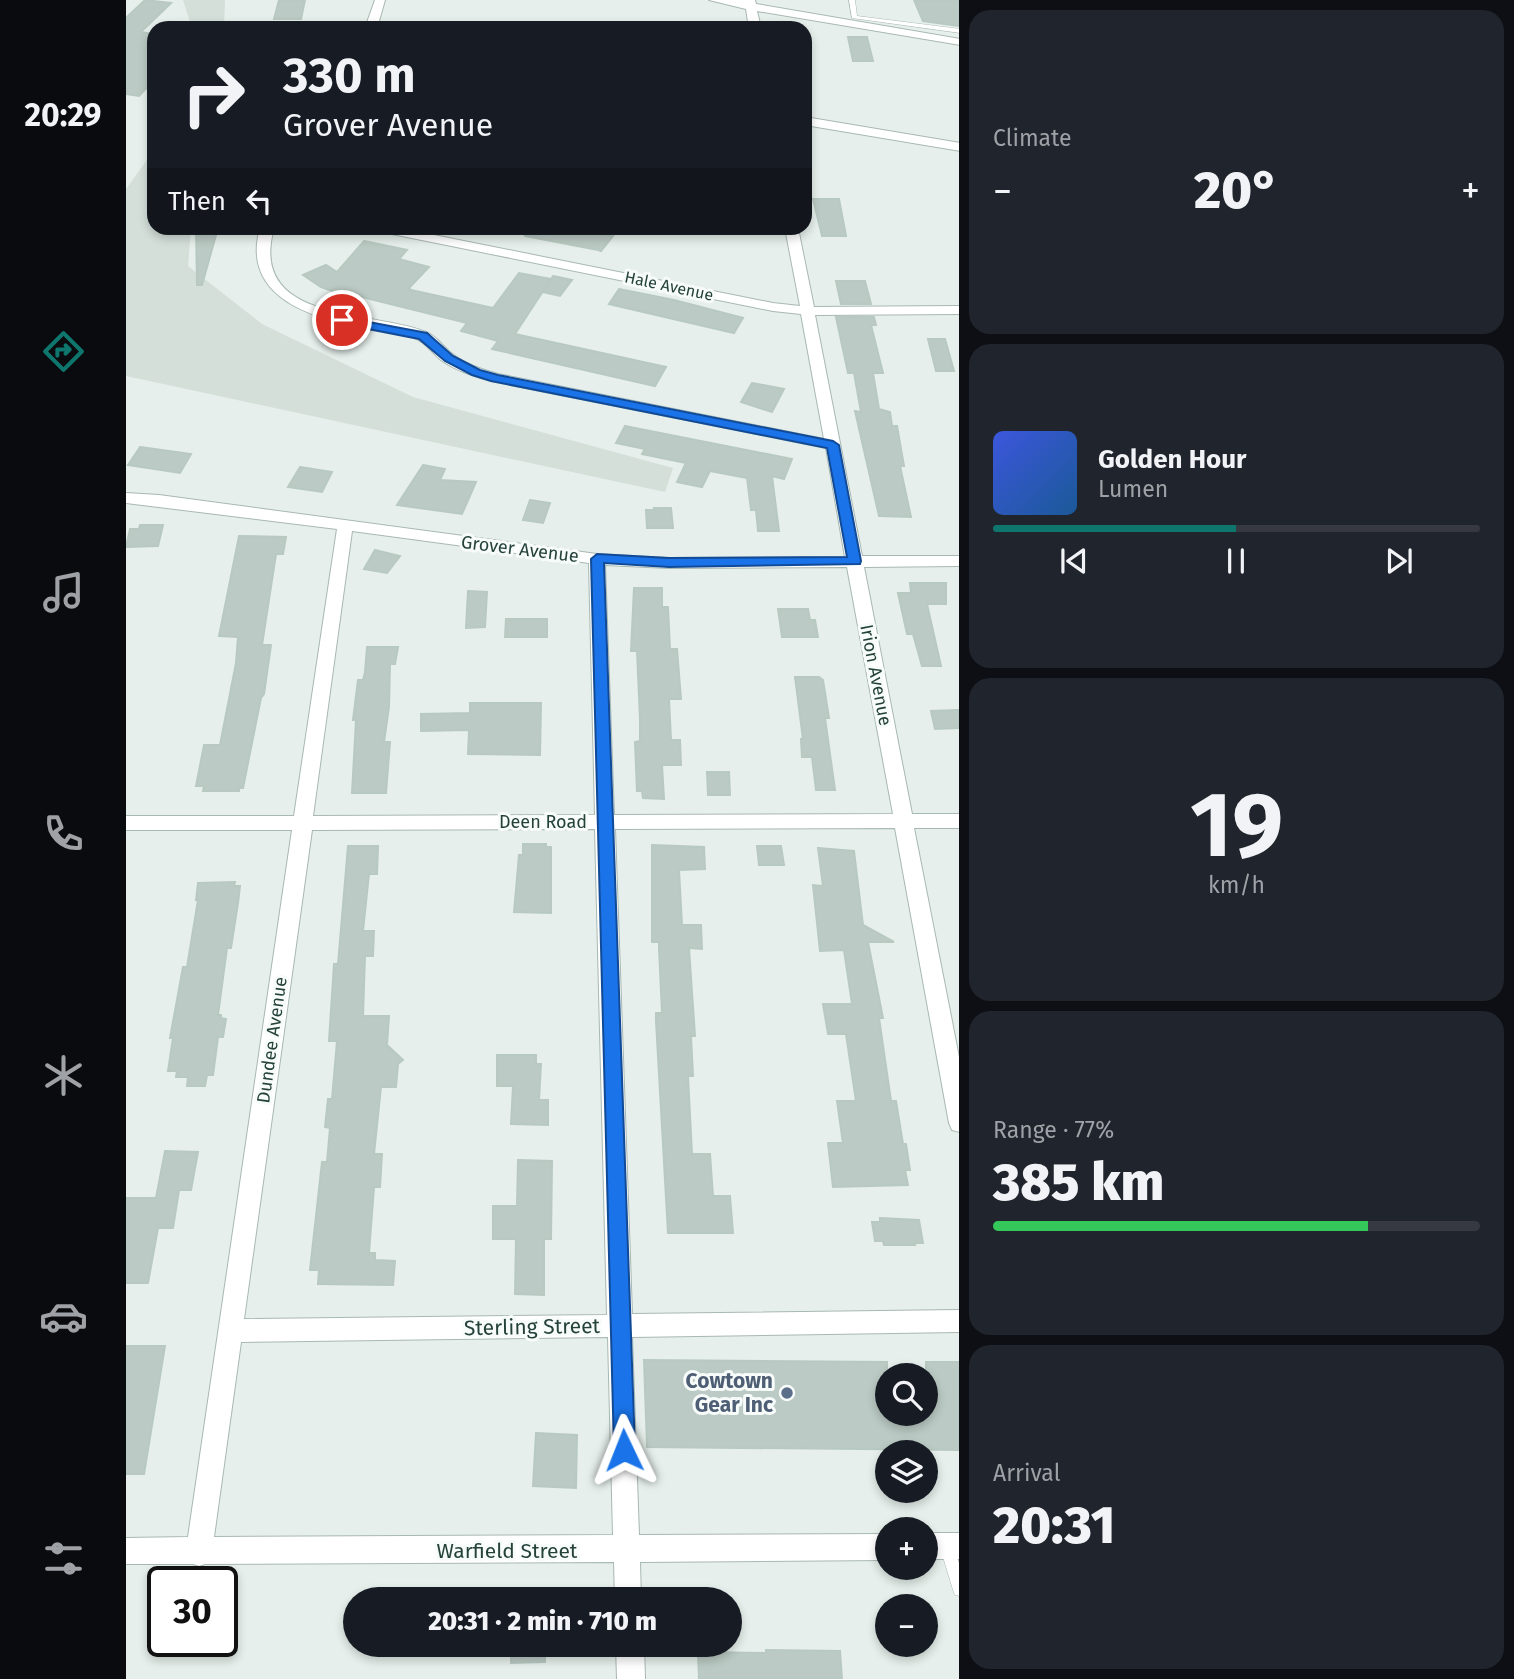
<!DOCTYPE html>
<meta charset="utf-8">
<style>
body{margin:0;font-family:"Fira Sans",sans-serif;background:#20242c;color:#f1f3f6;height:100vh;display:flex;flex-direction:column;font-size:26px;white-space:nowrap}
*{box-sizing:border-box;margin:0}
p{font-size:23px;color:#9ea1a6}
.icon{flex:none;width:38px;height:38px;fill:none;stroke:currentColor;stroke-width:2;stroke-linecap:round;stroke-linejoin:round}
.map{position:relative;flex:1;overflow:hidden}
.side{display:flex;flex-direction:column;gap:10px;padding:10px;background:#0d0f14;width:555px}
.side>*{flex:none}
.banner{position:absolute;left:21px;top:21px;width:665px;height:214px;border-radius:21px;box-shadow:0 4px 10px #0003;background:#171b24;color:#f1f3f6;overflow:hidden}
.fabs{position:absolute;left:749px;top:1363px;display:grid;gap:14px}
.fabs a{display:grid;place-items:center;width:63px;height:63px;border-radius:50%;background:#171b24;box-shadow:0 4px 10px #0003;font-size:35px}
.speed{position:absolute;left:21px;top:1566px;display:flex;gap:14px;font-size:35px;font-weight:700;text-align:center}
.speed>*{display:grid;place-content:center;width:91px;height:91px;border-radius:50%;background:#171b24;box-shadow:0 4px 10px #0003;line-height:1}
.speed .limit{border:4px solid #111;border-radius:10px;background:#fff;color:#111}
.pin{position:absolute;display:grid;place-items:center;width:60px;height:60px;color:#fff;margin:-30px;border:4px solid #fff;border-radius:50%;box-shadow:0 2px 7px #0007}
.me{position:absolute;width:77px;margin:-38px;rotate:358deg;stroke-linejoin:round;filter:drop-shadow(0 0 5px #0008)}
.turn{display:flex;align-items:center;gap:24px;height:147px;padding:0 21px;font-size:32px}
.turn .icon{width:91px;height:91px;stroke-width:2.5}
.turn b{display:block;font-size:49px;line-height:60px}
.then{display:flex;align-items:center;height:66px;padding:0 21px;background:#0003;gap:14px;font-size:26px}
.big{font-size:52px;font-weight:800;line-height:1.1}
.side .widget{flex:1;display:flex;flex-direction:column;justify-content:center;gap:10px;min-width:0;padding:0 24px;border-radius:21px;background:#20242c}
.side .dial{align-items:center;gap:0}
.dial b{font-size:91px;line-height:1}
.song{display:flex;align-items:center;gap:21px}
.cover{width:84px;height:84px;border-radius:10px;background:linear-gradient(135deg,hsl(230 70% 55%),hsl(210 70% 35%))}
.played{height:7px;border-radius:4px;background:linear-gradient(90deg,#0f766e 50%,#363941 50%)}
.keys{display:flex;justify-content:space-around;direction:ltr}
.heat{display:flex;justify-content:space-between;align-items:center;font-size:38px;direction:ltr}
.charge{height:10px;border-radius:5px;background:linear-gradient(90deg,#34c759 77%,#363941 0)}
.trip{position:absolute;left:217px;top:1587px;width:399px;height:70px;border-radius:35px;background:#171b24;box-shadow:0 4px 10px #0003;font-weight:800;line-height:70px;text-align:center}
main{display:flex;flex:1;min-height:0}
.menu{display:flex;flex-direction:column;width:126px;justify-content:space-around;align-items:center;background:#090b0e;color:#9ea1a6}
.menu .icon{width:49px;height:49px}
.menu .current{color:#0f766e}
.menu b{font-size:32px;color:#f1f3f6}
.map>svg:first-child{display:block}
.built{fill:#d4dfda}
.building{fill:#bbcac4;stroke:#b8c9c2;stroke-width:2}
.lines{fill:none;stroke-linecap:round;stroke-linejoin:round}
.lane-casing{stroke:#a8b8b2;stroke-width:1}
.street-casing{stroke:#a8b8b2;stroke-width:2}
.lane{fill:#fff;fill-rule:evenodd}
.street{fill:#fff;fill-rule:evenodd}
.route{fill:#1a73e8;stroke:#114b97;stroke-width:2}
.service-dot{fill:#5c6f8a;stroke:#f7fbf9;stroke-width:2.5}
.labels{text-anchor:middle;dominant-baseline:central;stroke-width:6;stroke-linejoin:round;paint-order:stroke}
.far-street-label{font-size:16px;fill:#24423a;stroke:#f7fbf9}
.street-label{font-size:18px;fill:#24423a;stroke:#f7fbf9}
.near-street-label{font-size:21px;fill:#24423a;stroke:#f7fbf9}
.near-service-label{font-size:21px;font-weight:bold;fill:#4e5e75;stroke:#f7fbf9;text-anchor:end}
</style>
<main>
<nav class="menu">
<b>20:29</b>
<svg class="icon current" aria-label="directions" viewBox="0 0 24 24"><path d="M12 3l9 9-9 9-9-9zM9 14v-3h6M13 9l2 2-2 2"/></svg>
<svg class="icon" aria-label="music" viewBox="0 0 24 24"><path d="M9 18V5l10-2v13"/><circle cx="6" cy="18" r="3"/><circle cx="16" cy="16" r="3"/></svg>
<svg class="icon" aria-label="phone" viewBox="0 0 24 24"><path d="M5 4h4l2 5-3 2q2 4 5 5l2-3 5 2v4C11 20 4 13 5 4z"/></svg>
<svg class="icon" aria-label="climate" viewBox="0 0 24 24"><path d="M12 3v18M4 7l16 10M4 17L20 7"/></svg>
<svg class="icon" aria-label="car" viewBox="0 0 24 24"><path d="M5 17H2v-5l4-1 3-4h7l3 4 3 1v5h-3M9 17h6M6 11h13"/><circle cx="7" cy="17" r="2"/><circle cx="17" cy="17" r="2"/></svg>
<svg class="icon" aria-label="filters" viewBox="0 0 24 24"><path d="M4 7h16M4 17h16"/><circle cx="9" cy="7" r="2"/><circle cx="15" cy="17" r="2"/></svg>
</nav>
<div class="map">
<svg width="834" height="1679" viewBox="0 0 834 1679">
<rect width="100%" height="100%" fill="#e6efeb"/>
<g class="built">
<polygon points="57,0 99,0 98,28 66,28"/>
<polygon points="28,150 28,228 65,228 62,266 136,324 287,397 547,468 539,492 0,376 0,189"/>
</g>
<g class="building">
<polygon points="19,0 45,3 15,32 28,34 28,80 13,96 0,94 0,18"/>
<polygon points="153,0 179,0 175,19 148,19"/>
<polygon points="788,0 833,0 833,26 797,21"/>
<polygon points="722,37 741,37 747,61 727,61"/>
<polygon points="687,199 713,199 720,236 696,236"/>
<polygon points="70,228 92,228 76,285 71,285"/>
<polygon points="400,228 445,228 487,236 475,251 472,250 399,236"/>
<polygon points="238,241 281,250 273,259 303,267 283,288 285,290 367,308 393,273 425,279 389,334 540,367 529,386 366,349 372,341 335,331 341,323 236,297 231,300 195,287 177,275 200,265 211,272"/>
<polygon points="427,276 446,280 434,296 417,292"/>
<polygon points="710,281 739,281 745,304 715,304"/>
<polygon points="493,289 548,300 617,318 608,333 483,304"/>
<polygon points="710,317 748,317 750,325 745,325 757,373 747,373 753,409 764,412 766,426 771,426 778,466 774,466 785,517 753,516 729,411 735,412 728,373 722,373"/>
<polygon points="802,339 819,339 828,371 810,371"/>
<polygon points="626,383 658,389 646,412 615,402"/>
<polygon points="499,426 666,459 658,479 646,476 653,531 632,531 630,510 625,510 621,478 584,471 576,487 551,482 560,463 516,454 519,449 490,443"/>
<polygon points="14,447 65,454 54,473 2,465"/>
<polygon points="297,465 319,469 314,480 350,482 336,514 271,505"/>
<polygon points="174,467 206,472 196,492 162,487"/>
<polygon points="404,500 424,503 417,523 397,520"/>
<polygon points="528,508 545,508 547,528 521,528 520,510 529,510"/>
<polygon points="14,525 37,525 32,546 0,547 4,529 13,529"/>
<polygon points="113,536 160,537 157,554 150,554 136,645 145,645 138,694 135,698 117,788 113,788 113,791 77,791 78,786 70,786 78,745 94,745 110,663 112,637 93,636"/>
<polygon points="249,550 274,556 261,573 238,569"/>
<polygon points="784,583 820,583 820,604 801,604 815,666 796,666 787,634 781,634 772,593 785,593"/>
<polygon points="508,588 536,588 536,607 542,607 544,649 551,649 555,699 543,699 545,740 554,740 555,765 536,765 538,799 517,798 516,791 511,791 509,742 514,741 514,719 511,651 505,651"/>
<polygon points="342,591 361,592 359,627 340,628"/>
<polygon points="652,609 682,609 684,620 689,620 692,637 656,637"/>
<polygon points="380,619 421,619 421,637 379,637"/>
<polygon points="241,647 272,647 269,664 264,664 263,707 258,742 264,742 260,793 226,793 230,720 227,720 232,680 237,680 239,672"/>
<polygon points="669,677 693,677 697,680 703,718 699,718 709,790 690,790 686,757 676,757 675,739 677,739"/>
<polygon points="344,703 415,703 414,755 342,754 343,730 295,731 295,714 344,713"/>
<polygon points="833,710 833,728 809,729 805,711"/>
<polygon points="581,772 603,772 604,795 582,795"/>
<polygon points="397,844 420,844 420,847 425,847 425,913 388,912 393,855 397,855"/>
<polygon points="526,845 578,847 579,869 553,870 556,925 575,925 576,949 563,948 569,1036 565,1036 567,1076 562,1076 566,1154 584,1154 587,1196 604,1196 607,1233 542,1233 530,1021 530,1013 536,1013 533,948 533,942 526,942"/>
<polygon points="222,846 252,846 251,874 243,874 237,931 248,931 247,956 239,956 237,1016 263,1016 261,1045 277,1060 272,1064 270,1087 255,1087 248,1154 256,1154 254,1187 248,1187 243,1253 249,1253 249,1260 269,1261 267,1285 192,1284 193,1270 184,1270 196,1162 201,1162 204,1128 199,1127 202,1099 206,1099 211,1041 203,1041 208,964 212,964"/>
<polygon points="631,846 655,846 658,865 633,865"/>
<polygon points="692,848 728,851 737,925 768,942 742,942 757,1018 753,1018 765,1101 770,1101 777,1144 780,1144 784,1170 779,1170 782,1185 707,1187 702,1143 717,1143 711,1101 730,1101 720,1034 702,1034 697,1004 726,1004 718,950 694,951 687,885 697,886"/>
<polygon points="109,882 108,886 114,886 112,903 105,948 101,948 92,1015 95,1015 95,1018 100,1019 97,1037 92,1037 87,1075 81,1075 79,1086 61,1086 62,1077 50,1077 51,1071 42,1071 47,1038 44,1038 57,967 61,967 72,900 70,900 72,883"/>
<polygon points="371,1055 410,1055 410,1064 415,1064 413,1100 422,1100 422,1125 385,1124 387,1086 371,1086"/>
<polygon points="39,1151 72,1152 65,1190 53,1190 47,1228 32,1228 22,1283 0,1283 0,1198 30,1198"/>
<polygon points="392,1160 426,1161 425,1239 418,1239 418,1295 389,1294 390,1239 367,1239 367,1206 391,1206"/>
<polygon points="754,1218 793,1220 797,1243 788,1243 789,1245 758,1245 757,1241 749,1241 746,1222 754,1222"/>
<polygon points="0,1346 39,1346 18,1474 0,1474"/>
<polygon points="518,1360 761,1362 761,1414 800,1414 800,1362 833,1362 833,1450 521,1447"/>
<polygon points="410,1433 451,1435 450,1488 407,1486"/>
<polygon points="385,1645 419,1645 419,1662 385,1663"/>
<polygon points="640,1650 714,1651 716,1679 573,1679 572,1652 640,1653"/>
</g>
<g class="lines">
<g class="lane-casing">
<g id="lane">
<polygon points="723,0 729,0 731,16 834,29 834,33 726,18"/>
<polygon points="821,1540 826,1542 834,1566 834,1596 829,1595 827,1590 814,1547 816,1542"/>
</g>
</g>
<g class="street-casing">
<g id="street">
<polygon points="249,0 259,0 251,28 239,28"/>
<polygon points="583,0 629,0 630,4 834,39 834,45 631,11 635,28 623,28 620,9"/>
<polygon points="679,117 834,143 834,151 679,125"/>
<path d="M134,228H148C121,324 247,310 300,332C310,336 316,345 324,352C338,364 355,369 372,374L698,439L675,314L647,311L256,232L249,228H273L647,303L674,306L659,228H672L688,307L834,306V314L689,315L736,556H834V566L738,567L786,814H834V828H788L834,1062V1132L826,1130L823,1123L769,828L489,829L506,1314L834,1310V1332L506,1337L513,1535L761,1534V1560L514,1562L515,1600H489L488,1562L79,1564L73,1566L67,1564H0V1538L62,1537L166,830H0V816H168L211,529L0,503V493L33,495L471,554L543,558L719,557L700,448L365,381C348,376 330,371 315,360C305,352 299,341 286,337C273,332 257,332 243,329C189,319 114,299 134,228ZM226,531L463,563L469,815L187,816ZM479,565L543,568L721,567L767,814L488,815ZM469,829L481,1315L118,1319L186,830ZM482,1337L487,1535L88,1537L115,1342Z"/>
<rect x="800" y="1533" width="34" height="26"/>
<polygon points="490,1645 518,1645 519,1679 491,1679"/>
</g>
</g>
<use href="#lane" class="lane"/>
<use href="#street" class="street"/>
</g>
<polygon class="route" points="216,317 301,333 327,356 354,370 372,375 707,441 713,445 735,561 734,564 543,567 478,563 509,1450 505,1458 498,1461 491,1458 488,1450 465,559 471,554 543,558 721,557 701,448 365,381 346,375 319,361 293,339 212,323 210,320"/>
<circle class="service-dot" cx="661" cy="1393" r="7"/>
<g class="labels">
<g class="far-street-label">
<text transform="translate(543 286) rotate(12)">Hale Avenue</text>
</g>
<g class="street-label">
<text transform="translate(394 549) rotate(7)">Grover Avenue</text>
<text transform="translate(750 675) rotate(79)">Irion Avenue</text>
<text x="417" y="822">Deen Road</text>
<text transform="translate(146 1040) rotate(-82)">Dundee Avenue</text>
</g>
<g class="near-street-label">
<text transform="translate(406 1327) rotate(-1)">Sterling Street</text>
<text x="381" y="1551">Warfield Street</text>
</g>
<g class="near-service-label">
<text x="647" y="1381">Cowtown<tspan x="647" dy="24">Gear Inc</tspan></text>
</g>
</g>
</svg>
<div class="fabs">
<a><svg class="icon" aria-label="search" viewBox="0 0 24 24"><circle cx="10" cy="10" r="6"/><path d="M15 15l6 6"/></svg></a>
<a><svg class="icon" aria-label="layers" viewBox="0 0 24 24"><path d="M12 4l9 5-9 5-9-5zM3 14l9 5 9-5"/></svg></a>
<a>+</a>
<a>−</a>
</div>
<div class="speed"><div class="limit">30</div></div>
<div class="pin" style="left:216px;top:320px;background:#d93025"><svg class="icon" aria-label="arrive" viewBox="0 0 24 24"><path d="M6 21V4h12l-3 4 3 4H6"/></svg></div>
<svg class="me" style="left:498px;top:1450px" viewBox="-20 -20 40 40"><path d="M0-17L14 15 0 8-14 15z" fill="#1a73e8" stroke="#fff" stroke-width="4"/></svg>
<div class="trip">20:31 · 2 min · 710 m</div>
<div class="banner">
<div class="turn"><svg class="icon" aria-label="right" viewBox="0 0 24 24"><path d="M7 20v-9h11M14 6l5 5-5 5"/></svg><div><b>330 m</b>Grover Avenue</div></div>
<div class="then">Then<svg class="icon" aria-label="left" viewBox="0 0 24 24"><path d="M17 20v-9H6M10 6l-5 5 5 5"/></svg></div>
</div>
</div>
<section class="side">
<div class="widget"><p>Climate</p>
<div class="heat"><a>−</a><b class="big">20°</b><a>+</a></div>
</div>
<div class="widget">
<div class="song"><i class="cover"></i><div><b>Golden Hour</b><p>Lumen</p></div></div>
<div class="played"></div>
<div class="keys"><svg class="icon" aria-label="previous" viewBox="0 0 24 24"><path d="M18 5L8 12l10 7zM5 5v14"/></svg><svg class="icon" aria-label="pause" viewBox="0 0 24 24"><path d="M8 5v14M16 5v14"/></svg><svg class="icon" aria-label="next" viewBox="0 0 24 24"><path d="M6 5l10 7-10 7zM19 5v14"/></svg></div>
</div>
<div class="widget dial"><b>19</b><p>km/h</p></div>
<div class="widget"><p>Range · 77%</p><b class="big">385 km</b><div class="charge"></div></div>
<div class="widget"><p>Arrival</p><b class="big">20:31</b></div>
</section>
</main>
